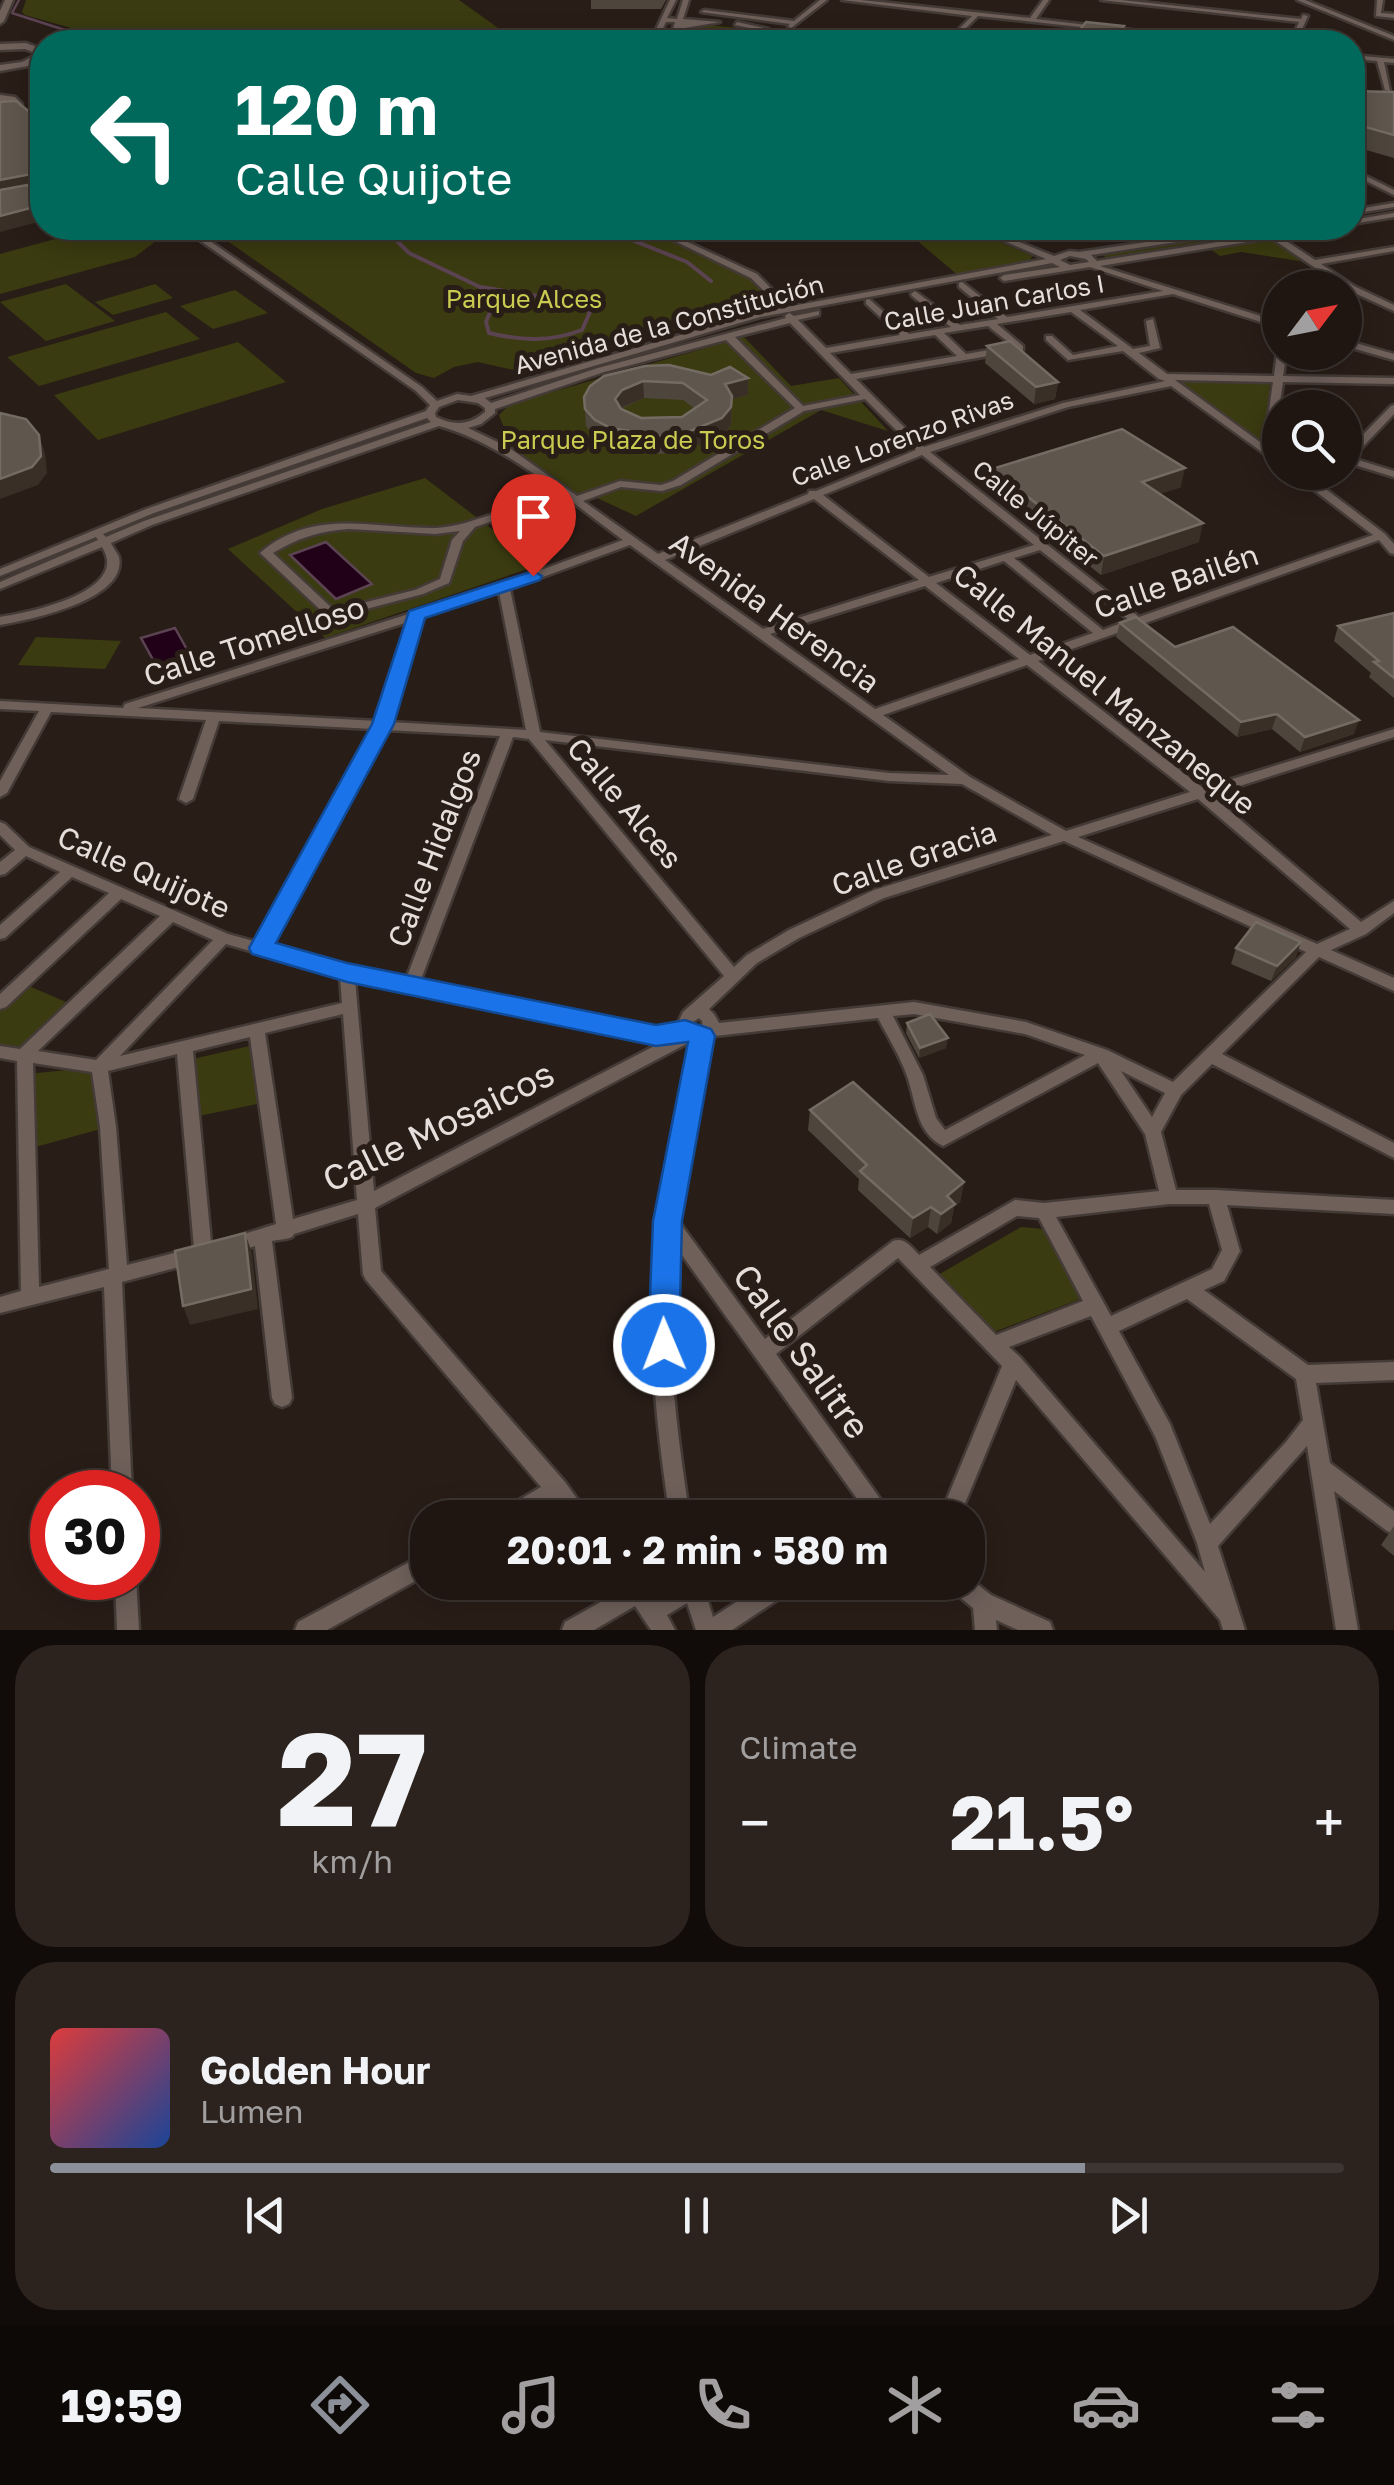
<!DOCTYPE html>
<meta charset="utf-8">
<style>
body{margin:0;font-family:"Golos Text",sans-serif;background:#2c231f;color:#f1f3f6;height:100vh;display:flex;flex-direction:column;font-size:38px;white-space:nowrap}
*{box-sizing:border-box;margin:0}
p{font-size:32px;color:#a19f9f}
.icon{flex:none;width:55px;height:55px;fill:none;stroke:currentColor;stroke-width:2;stroke-linecap:round;stroke-linejoin:round}
.map{position:relative;height:1630px;overflow:hidden}
.side{display:flex;flex-direction:column;gap:15px;padding:15px;background:#110c09;flex:1}
.side>*{flex:none}
.banner{position:absolute;left:30px;top:30px;width:1335px;height:210px;border-radius:40px;box-shadow:0 5px 25px #0003,0 0 0 2px #3c3531;background:#00695c;color:#fff;overflow:hidden}
.needle{width:65px;rotate:58deg}
.buttons{position:absolute;left:1262px;top:270px;display:grid;gap:20px}
.buttons a{display:grid;place-items:center;width:100px;height:100px;border-radius:50%;background:#1f1611;box-shadow:0 5px 25px #0003,0 0 0 2px #3c3531;font-size:50px}
.speed{position:absolute;left:30px;top:1470px;display:flex;gap:20px;font-size:50px;font-weight:700;text-align:center}
.speed>*{display:grid;place-content:center;width:130px;height:130px;border-radius:50%;background:#1f1611;box-shadow:0 5px 25px #0003,0 0 0 2px #3c3531;line-height:1}
.speed .limit{border:15px solid #d22;background:#fff;color:#111}
.pin{position:absolute;display:grid;place-items:center;width:85px;height:85px;color:#fff;margin:-102px -42px;border-radius:50% 50% 50% 0;rotate:-45deg;box-shadow:0 0 10px #0007}
.pin .icon{rotate:45deg}
.me{position:absolute;width:110px;margin:-55px;rotate:359deg;stroke-linejoin:round;filter:drop-shadow(0 0 8px #0008)}
.turn{display:flex;align-items:center;gap:35px;height:210px;padding:0 40px;font-size:45px}
.turn .icon{width:130px;height:130px;stroke-width:2.5}
.turn b{display:block;font-size:70px;line-height:85px}
.big{font-size:75px;font-weight:700;line-height:1.1}
.side .widget{flex:1;display:flex;flex-direction:column;justify-content:center;gap:15px;min-width:0;padding:0 35px;border-radius:40px;background:#2c231f}
.side .dial{align-items:center;gap:0}
.dial b{font-size:130px;line-height:1}
.song{display:flex;align-items:center;gap:30px}
.cover{width:120px;height:120px;border-radius:15px;background:linear-gradient(135deg,hsl(0 70% 55%),hsl(220 70% 35%))}
.played{height:10px;border-radius:5px;background:linear-gradient(90deg,#8c9099 80%,#3c3531 80%)}
.keys{display:flex;justify-content:space-around;direction:ltr}
.heat{display:flex;justify-content:space-between;align-items:center;font-size:55px;direction:ltr}
.side .tiles{flex:1;display:grid;gap:15px;grid-template-columns:1fr 1fr}
.widget:last-child{grid-column:span 2}
.trip{position:absolute;left:410px;top:1500px;width:575px;height:100px;border-radius:40px;background:#1f1611;box-shadow:0 5px 25px #0003,0 0 0 2px #3c3531;font-weight:700;line-height:100px;text-align:center}
.menu{display:flex;height:160px;justify-content:space-around;align-items:center;background:#0c0907;color:#a19f9f}
.menu .icon{width:70px;height:70px}
.menu .current{color:#8c9099}
.menu b{font-size:45px;color:#f1f3f6}
.map>svg:first-child{display:block}
.green{fill:#3a3b10}
.water{fill:#200118;stroke:#5b4352;stroke-width:2.5}
.lines{fill:none;stroke-linecap:round;stroke-linejoin:round}
.stream-far1{stroke:#5b4352;stroke-width:2.5}
.stream{stroke:#5b4352;stroke-width:4}
.street-casing{stroke:#443b37;stroke-width:5}
.secondary-casing{stroke:#443b37;stroke-width:5}
.street{fill:#6f605a;fill-rule:evenodd}
.secondary{fill:#6f605a;fill-rule:evenodd}
.wall{fill:#4e463c;fill-rule:evenodd}
.shaded-wall{fill:#392f26}
.building{fill:#5f574d;stroke:#746c63;stroke-width:2.5;fill-rule:evenodd}
.route{fill:#1a73e8;stroke:#114b97;stroke-width:2.5}
.labels{text-anchor:middle;dominant-baseline:central;stroke-width:10;stroke-linejoin:round;paint-order:stroke}
.far-park-label{font-size:25px;fill:#cacc51;stroke:#291d17}
.far-street-label{font-size:25px;fill:#e6deda;stroke:#291d17}
.street-label{font-size:30px;fill:#e6deda;stroke:#291d17}
.near-street-label{font-size:35px;fill:#e6deda;stroke:#291d17}
</style>
<div class="map">
<svg width="1394" height="1630" viewBox="0 0 1394 1630">
<rect width="100%" height="100%" fill="#291d17"/>
<g class="green">
<polygon points="26,0 459,0 508,35 530,40 442,38 420,31 385,29 121,42 25,15 22,12"/>
<polygon points="699,24 748,29 776,42 695,42 683,30"/>
<polygon points="83,228 139,228 157,240 135,257 0,294 0,254 81,232 78,229"/>
<polygon points="209,228 646,228 748,276 777,305 656,335 527,373 478,362 454,367 434,378 416,373"/>
<polygon points="902,228 966,228 1033,256 1025,265 960,277"/>
<polygon points="1271,228 1305,228 1107,259 1102,254"/>
<polygon points="1272,235 1313,263 1241,252 1220,256 1206,246"/>
<polygon points="66,284 115,321 46,341 0,302"/>
<polygon points="155,284 173,298 113,315 95,302"/>
<polygon points="235,290 268,313 213,329 180,306"/>
<polygon points="166,312 200,339 39,386 7,357"/>
<polygon points="744,337 791,386 839,378 888,431 821,410 636,516 597,498 585,501 512,448 499,415 510,404"/>
<polygon points="238,342 286,382 98,440 54,395"/>
<polygon points="1182,380 1264,381 1270,385 1264,438 1253,438 1178,384"/>
<polygon points="425,478 539,565 325,638 228,549 322,509"/>
<polygon points="36,637 121,641 105,669 18,665"/>
<polygon points="22,983 75,1006 25,1054 0,1046 0,1003"/>
<polygon points="258,1044 267,1102 189,1118 184,1061"/>
<polygon points="99,1067 108,1127 28,1149 26,1074"/>
<polygon points="1021,1227 1043,1229 1083,1298 994,1332 938,1275"/>
</g>
<g class="water">
<polygon points="326,542 372,584 336,599 290,555"/>
<polygon points="175,628 190,655 156,665 141,638"/>
</g>
<g class="lines">
<g class="stream-far1">
<polyline points="19,0 12,13 102,42"/>
<polyline points="198,42 398,31 437,38"/>
</g>
<g class="stream">
<polyline points="374,228 390,234 409,253 480,287"/>
<polyline points="602,228 687,262 711,281"/>
<path d="M480,287L570,301L590,312L582,330C550,342 522,341 489,333L486,322L491,310Z"/>
</g>
<g class="street-casing">
<g id="street">
<polygon points="670,0 676,0 667,18 677,19 683,0 689,0 683,19 720,22 679,29 675,42 669,42 675,22 666,22 656,42 650,42"/>
<polygon points="820,0 827,0 791,28 788,26 790,24 701,12 704,10 794,21"/>
<polygon points="842,0 861,0 1030,18 1043,0 1049,0 1036,19 1235,42 1219,42 978,16 952,42 946,42 972,16"/>
<polygon points="1101,0 1121,0 1301,19 1303,15 1308,16 1296,42 1290,42 1299,22"/>
<polygon points="1297,0 1305,0 1394,36 1394,40"/>
<polygon points="1377,0 1383,0 1381,13 1394,14 1394,18 1376,16"/>
<polygon points="737,22 768,29 790,42 783,42 764,31 735,25"/>
<polygon points="1303,35 1317,37 1315,42 1309,42 1310,38 1307,38 1305,42 1299,42"/>
<polygon points="1352,55 1394,59 1394,63 1384,62 1390,91 1385,90 1377,61 1352,59"/>
<polygon points="1352,169 1394,190 1394,195 1352,174"/>
<polygon points="42,190 42,194 0,204 0,200"/>
<polygon points="1394,203 1394,207 1352,214 1352,210"/>
<polygon points="1394,213 1394,217 1352,224 1352,220"/>
<path d="M182,228H191L422,387L437,401L457,394L471,396L759,312L1046,259L974,228H984L1054,256L1069,251L1079,252L1242,228H1259L1255,230L1091,255L1097,261L1307,228H1323L1280,237L1315,260L1394,247V251L1321,264L1354,286L1394,305V311L1348,290L1271,238L1100,266L1280,322V328L1173,294L1080,310L1133,349L1150,346L1146,321L1153,319L1160,348L1139,353L1167,374L1274,376L1277,352L1280,350V352H1287L1283,376L1394,378V384L1283,382L1273,452L1280,457V465L1171,386L1068,407L930,452L1139,617L1373,535L1290,472H1302L1316,482L1326,472H1337L1323,487L1385,534L1394,544V554L1390,553L1379,540L1038,661L1203,788L1394,729V737L1211,795L1361,922L1394,901V913L1366,934L1331,950L1394,978V991L1319,957L1222,1054L1394,1143V1158L1212,1064L1181,1095L1161,1132L1176,1190H1216L1394,1200V1214L1227,1205L1240,1251L1224,1281L1204,1290L1308,1365L1394,1362V1380L1316,1383L1330,1463L1394,1511V1534L1387,1531L1334,1491L1358,1630H1336L1307,1446L1218,1546L1245,1630H1223L1220,1620L1016,1380L959,1518H939L1002,1366L898,1258L776,1354L894,1518H871L674,1244C664,1335 676,1427 690,1518H670C657,1431 647,1343 655,1256C661,1184 679,1114 693,1043L690,1042L375,1208L381,1271L565,1482L591,1518H567L554,1502L528,1518H497L500,1511L541,1487L366,1280L363,1274L358,1214L294,1234L292,1237C285,1240 280,1239 272,1241L292,1398L289,1404L282,1407L275,1404L272,1398L255,1246L234,1253L228,1251L225,1245L228,1239L276,1224L250,1037L193,1051L212,1253L209,1259L122,1282L132,1492H112L104,1287L0,1313V1297L21,1291L17,1061L0,1058V1046L20,1049L160,916L121,899L6,1007L0,1009V994L109,893L72,877L5,938L0,939V925L60,872L26,856L5,874L0,875V862L15,850L0,835V822L5,824L29,847L228,934L257,942L374,729L219,721L193,799L186,803L179,799L206,720L51,712L7,793L0,797V781L39,711L0,709V701L123,708L125,704L500,585L623,540C566,499 507,445 439,426L152,525L111,543C112,546 118,554 119,557C128,600 29,620 0,625V617C28,613 131,592 102,547L0,589V582L98,540L96,537L0,576V569L146,509L426,411L430,405L416,391ZM1070,256L1086,259L1089,262L1070,265L1060,260ZM1052,263L1060,267L1004,275L1000,278L1004,281L1090,267L1163,291L1007,317L962,282L959,283V287L998,319L960,325L915,291L911,294L912,296L951,327L909,334L869,299L866,300V304L900,335L826,348L798,320L819,315V311L794,316L789,313L785,316L786,318L598,368L491,403L485,398L760,317ZM1071,312L1118,346L1073,355L1052,336H1046V340L1068,360L1123,351L1159,379L1165,381L1063,403L924,447L856,379L1023,350V346L997,324ZM790,323L860,395L803,406L735,337ZM988,326L1013,346L966,354L944,333ZM935,335L957,356L851,374L830,353ZM726,340L795,408L673,481L661,485L620,481L577,496L508,447L468,428L481,424L495,413V409L604,372ZM1175,380L1273,382L1264,445ZM865,399L916,450L816,491H809L808,494L658,554L583,501L621,487L662,491L681,485L804,411ZM458,400L478,403L485,408V412C470,425 454,426 436,417L435,413L439,407ZM427,418L431,422L144,521L106,537L103,534L154,513ZM922,455L1034,545L929,577L823,495ZM814,499L919,580L763,629L665,560ZM630,545L949,775L889,773L540,732L510,589ZM1040,550L1129,620L1103,630L1014,558ZM1004,561L1093,633L1030,655L936,583ZM925,586L1019,659L875,709L770,634ZM499,592L526,730L390,722L421,617ZM408,622L377,721L138,708ZM1027,665L1190,792L1066,831L970,777L883,715ZM386,730L500,736L406,979L347,967L270,946ZM513,737L529,739L724,976L683,1012L677,1025L656,1030L420,982ZM545,740L889,781L962,784L1052,835L874,890L789,930L747,955L734,967ZM1198,799L1350,929L1317,944L1078,837ZM1064,841L1306,952L1173,1082L1107,1050L1026,1022L914,1002L719,1023L714,1014L709,1009L757,963L799,938L884,898ZM173,922L213,940L96,1060L38,1051ZM226,944L340,977L342,1003L120,1056ZM355,980L656,1042L666,1040L374,1191ZM343,1014L357,1200L293,1219L265,1033ZM914,1014L1025,1034L1085,1055L945,1130L936,1118L923,1075L893,1016ZM699,1018L702,1021L703,1028L697,1032L694,1029L693,1022ZM878,1018C888,1037 900,1056 907,1076C916,1101 916,1133 943,1146L1098,1063L1145,1134L1159,1191L1044,1203L1015,1200L919,1255C911,1247 905,1237 893,1241L765,1339L677,1219L709,1041L715,1036ZM177,1054L194,1248L127,1265L116,1127L108,1071ZM33,1063L92,1072L100,1127L109,1269L39,1287ZM1121,1071L1165,1093L1152,1117ZM1169,1204H1209L1222,1250L1212,1269L1111,1316L1056,1217ZM1017,1216L1039,1218L1083,1301L996,1335L930,1267ZM1187,1299L1296,1379L1303,1420L1286,1442L1210,1524L1170,1424L1119,1331ZM1091,1316L1155,1436L1197,1543L1205,1572L1020,1357L1009,1347Z"/>
<polygon points="648,228 657,228 757,274 785,303 778,305 751,278"/>
<polygon points="1029,228 1039,228 1019,237 1012,235"/>
<polygon points="1345,340 1394,354 1394,360 1345,346"/>
<polygon points="1394,405 1394,414 1352,458 1394,471 1394,477 1345,462 1345,453 1391,406"/>
<path d="M497,513L502,516L501,518L475,527L463,541L449,583L423,594L332,618L328,617L260,553C314,507 373,529 436,528C457,527 477,519 497,513ZM349,529L435,534L460,531L452,540L440,579L415,590L334,610L273,553C298,538 319,531 349,529Z"/>
<polygon points="428,1552 428,1574 327,1630 295,1630 298,1622"/>
<polygon points="968,1577 991,1595 1050,1622 1053,1630 1018,1630 996,1620 997,1630 975,1630 973,1608 950,1589 947,1582 968,1582"/>
<polygon points="115,1578 136,1578 139,1630 117,1630"/>
<polygon points="622,1582 645,1582 655,1598 681,1582 702,1582 713,1617 767,1582 797,1582 794,1589 732,1630 696,1630 687,1603 667,1615 675,1630 651,1630 635,1606 594,1630 562,1630 565,1622 624,1589"/>
</g>
</g>
<g class="secondary-casing">
<g id="secondary">
<polygon points="5,0 13,0 4,21 0,24 0,11"/>
<polygon points="302,39 470,39 475,42 297,42"/>
<polygon points="0,44 26,43 42,49 42,58 28,66 0,71 0,65 22,62 38,54 25,49 0,50"/>
<polygon points="0,95 15,97 22,104 0,114 0,107 10,103 0,101"/>
</g>
</g>
<use href="#street" class="street"/>
<use href="#secondary" class="secondary"/>
</g>
<g class="wall">
<polygon points="591,0 666,0 661,9 591,9"/>
<polygon points="1076,35 1122,35 1118,42 1075,42"/>
<polygon points="1352,91 1394,92 1394,158 1352,146"/>
<polygon points="987,346 1058,382 1055,399 1034,404 985,363"/>
<path d="M711,375L748,378V395L732,399L731,425L722,436L684,451L659,454L612,446L595,437L586,426L584,397L590,386ZM644,398L683,400L694,408L682,417L641,418L621,409Z"/>
<polygon points="992,469 1181,487 1159,494 1199,542 1101,575 989,487"/>
<polygon points="1394,613 1394,698 1369,677 1371,673 1334,641 1338,626"/>
<polygon points="1120,623 1175,647 1354,734 1300,752 1272,729 1237,737 1116,637"/>
<polygon points="1236,948 1296,957 1271,981 1231,964"/>
<polygon points="907,1023 946,1048 919,1058 906,1033"/>
<polygon points="810,1110 964,1182 960,1202 954,1207 951,1223 937,1234 928,1227 910,1238 858,1190 859,1179 808,1130"/>
<polygon points="1394,1526 1394,1556 1381,1545"/>
</g>
<g class="shaded-wall">
<polygon points="1124,26 1122,35 1118,42 1115,42"/>
<polygon points="42,172 42,188 0,196 0,180"/>
<polygon points="42,205 42,221 0,232 0,216"/>
<polygon points="748,378 748,395 732,399 731,425 722,436 684,451 683,434 725,384"/>
<polygon points="643,381 644,398 623,407 615,416 615,399 622,390"/>
<polygon points="1058,382 1055,399 1034,404 1036,387"/>
<polygon points="39,435 45,453 47,473 38,485 0,499 0,479"/>
<polygon points="1185,468 1181,487 1138,501 1142,482"/>
<polygon points="1203,523 1199,542 1101,575 1104,556"/>
<polygon points="1277,714 1272,729 1237,737 1241,722"/>
<polygon points="1359,720 1354,734 1300,752 1305,737"/>
<polygon points="1301,942 1296,957 1271,981 1277,966"/>
<polygon points="948,1038 946,1048 919,1058 920,1048"/>
<polygon points="964,1182 960,1202 954,1207 951,1223 937,1234 941,1214 947,1196"/>
<polygon points="931,1207 928,1227 910,1238 913,1218"/>
<polygon points="245,1233 252,1253 258,1309 190,1325 183,1306"/>
</g>
<g class="building">
<polygon points="1086,22 1124,26 1115,39 1076,35"/>
<polygon points="1352,91 1394,92 1394,135 1358,125 1352,119"/>
<polygon points="16,101 42,122 42,172 0,180 0,102"/>
<polygon points="27,185 42,197 42,205 0,216 0,190"/>
<polygon points="1010,341 1058,382 1036,387 987,346"/>
<path d="M669,365L711,375L730,367L748,378L725,384L732,396L731,407L722,418L683,434L658,436L611,428L595,420L585,409L584,397L590,386L604,376L645,366ZM643,381L683,383L707,400L682,417L641,418L621,409L615,399L622,390Z"/>
<polygon points="0,413 26,419 39,435 41,456 32,467 0,479"/>
<polygon points="1122,429 1185,468 1142,482 1203,523 1104,556 992,469"/>
<polygon points="1394,613 1394,678 1374,662 1379,661 1338,626"/>
<polygon points="1136,617 1175,647 1233,627 1359,720 1305,737 1277,714 1241,722 1120,623"/>
<polygon points="1256,922 1301,942 1277,966 1236,948"/>
<polygon points="930,1014 948,1038 920,1048 907,1023"/>
<polygon points="853,1082 964,1182 947,1196 955,1204 941,1214 931,1207 913,1218 860,1171 867,1165 810,1110"/>
<polygon points="245,1233 251,1289 183,1306 175,1251"/>
</g>
<polygon class="route" points="533,571 542,576 540,580 425,618 394,724 276,943 347,963 656,1025 685,1020 711,1029 715,1036 682,1221 679,1345 675,1355 664,1359 652,1355 648,1345 653,1221 688,1042 656,1046 347,982 252,954 249,948 372,724 409,611"/>
<g class="labels">
<g class="far-park-label">
<text x="524" y="298">Parque Alces</text>
<text x="633" y="439">Parque Plaza de Toros</text>
</g>
<g class="far-street-label">
<text transform="translate(994 302) rotate(-10)">Calle Juan Carlos I</text>
<text transform="translate(669 324) rotate(-15)">Avenida de la Constitución</text>
<text transform="translate(902 438) rotate(-20)">Calle Lorenzo Rivas</text>
<text transform="translate(1036 513) rotate(39)">Calle Júpiter</text>
</g>
<g class="street-label">
<text transform="translate(1176 581) rotate(-19)">Calle Bailén</text>
<text transform="translate(775 612) rotate(36)">Avenida Herencia</text>
<text transform="translate(254 641) rotate(-18)">Calle Tomelloso</text>
<text transform="translate(1105 689) rotate(39)">Calle Manuel Manzaneque</text>
<text transform="translate(625 803) rotate(50)">Calle Alces</text>
<text transform="translate(434 848) rotate(-69)">Calle Hidalgos</text>
<text transform="translate(914 858) rotate(-19)">Calle Gracia</text>
<text transform="translate(144 872) rotate(24)">Calle Quijote</text>
</g>
<g class="near-street-label">
<text transform="translate(438 1126) rotate(-26)">Calle Mosaicos</text>
<text transform="translate(802 1351) rotate(54)">Calle Salitre</text>
</g>
</g>
</svg>
<div class="buttons">
<a><svg class="needle" viewBox="-14 -14 28 28"><path d="M0-13l5 13h-10z" fill="#e53935"/><path d="M0 13l5-13h-10z" fill="#a19f9f"/></svg></a>
<a><svg class="icon" aria-label="search" viewBox="0 0 24 24"><circle cx="10" cy="10" r="6"/><path d="M15 15l6 6"/></svg></a>
</div>
<div class="speed"><div class="limit">30</div></div>
<div class="pin" style="left:533px;top:576px;background:#d93025"><svg class="icon" aria-label="arrive" viewBox="0 0 24 24"><path d="M6 21V4h12l-3 4 3 4H6"/></svg></div>
<svg class="me" style="left:664px;top:1345px" viewBox="-20 -20 40 40"><circle r="17" fill="#1a73e8" stroke="#fff" stroke-width="3"/><path d="M0-11L8 9 0 5-8 9z" fill="#fff"/></svg>
<div class="trip">20:01 · 2 min · 580 m</div>
<div class="banner">
<div class="turn"><svg class="icon" aria-label="left" viewBox="0 0 24 24"><path d="M17 20v-9H6M10 6l-5 5 5 5"/></svg><div><b>120 m</b>Calle Quijote</div></div>
</div>
</div>
<section class="side">
<div class="tiles">
<div class="widget dial"><b>27</b><p>km/h</p></div>
<div class="widget"><p>Climate</p>
<div class="heat"><a>−</a><b class="big">21.5°</b><a>+</a></div>
</div>
<div class="widget">
<div class="song"><i class="cover"></i><div><b>Golden Hour</b><p>Lumen</p></div></div>
<div class="played"></div>
<div class="keys"><svg class="icon" aria-label="previous" viewBox="0 0 24 24"><path d="M18 5L8 12l10 7zM5 5v14"/></svg><svg class="icon" aria-label="pause" viewBox="0 0 24 24"><path d="M8 5v14M16 5v14"/></svg><svg class="icon" aria-label="next" viewBox="0 0 24 24"><path d="M6 5l10 7-10 7zM19 5v14"/></svg></div>
</div>
</div>
</section>
<nav class="menu">
<b>19:59</b>
<svg class="icon current" aria-label="directions" viewBox="0 0 24 24"><path d="M12 3l9 9-9 9-9-9zM9 14v-3h6M13 9l2 2-2 2"/></svg>
<svg class="icon" aria-label="music" viewBox="0 0 24 24"><path d="M9 18V5l10-2v13"/><circle cx="6" cy="18" r="3"/><circle cx="16" cy="16" r="3"/></svg>
<svg class="icon" aria-label="phone" viewBox="0 0 24 24"><path d="M5 4h4l2 5-3 2q2 4 5 5l2-3 5 2v4C11 20 4 13 5 4z"/></svg>
<svg class="icon" aria-label="climate" viewBox="0 0 24 24"><path d="M12 3v18M4 7l16 10M4 17L20 7"/></svg>
<svg class="icon" aria-label="car" viewBox="0 0 24 24"><path d="M5 17H2v-5l4-1 3-4h7l3 4 3 1v5h-3M9 17h6M6 11h13"/><circle cx="7" cy="17" r="2"/><circle cx="17" cy="17" r="2"/></svg>
<svg class="icon" aria-label="filters" viewBox="0 0 24 24"><path d="M4 7h16M4 17h16"/><circle cx="9" cy="7" r="2"/><circle cx="15" cy="17" r="2"/></svg>
</nav>
